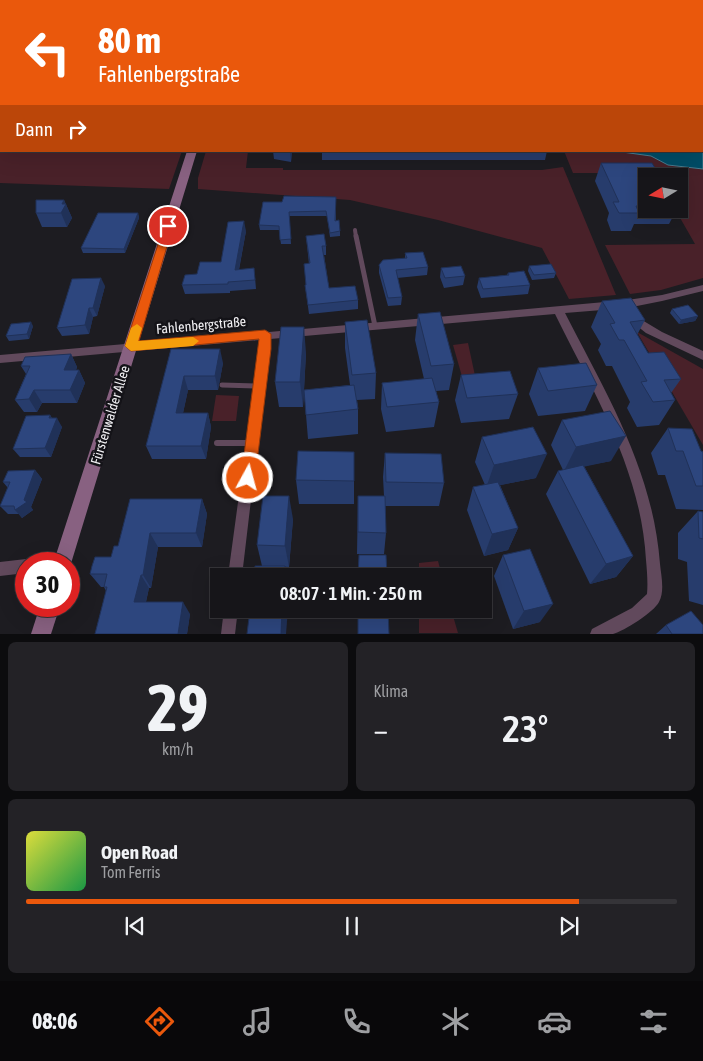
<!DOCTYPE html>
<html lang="de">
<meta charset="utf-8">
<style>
body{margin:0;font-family:"Asap Condensed",sans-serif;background:#232226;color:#f1f3f6;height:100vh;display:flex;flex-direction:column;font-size:19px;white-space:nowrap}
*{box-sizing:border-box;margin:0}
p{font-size:16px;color:#9e9fa2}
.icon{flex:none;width:28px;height:28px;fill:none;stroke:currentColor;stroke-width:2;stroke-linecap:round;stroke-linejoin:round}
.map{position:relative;height:634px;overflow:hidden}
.details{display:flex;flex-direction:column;gap:8px;padding:8px;background:#0c0c0e;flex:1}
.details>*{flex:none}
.banner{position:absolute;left:0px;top:0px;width:704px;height:152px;box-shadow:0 5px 20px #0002,0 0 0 1px #353438;background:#ea580c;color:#fff;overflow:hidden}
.needle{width:32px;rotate:260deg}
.tools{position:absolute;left:638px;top:168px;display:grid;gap:10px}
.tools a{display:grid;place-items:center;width:50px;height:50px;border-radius:0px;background:#161519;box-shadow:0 5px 20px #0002,0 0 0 1px #353438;font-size:25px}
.speed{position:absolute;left:15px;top:552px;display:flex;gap:10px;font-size:25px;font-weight:700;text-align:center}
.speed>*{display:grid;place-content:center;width:65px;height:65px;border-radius:50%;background:#161519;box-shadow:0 5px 20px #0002,0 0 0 1px #353438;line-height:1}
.speed .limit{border:8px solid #d22;background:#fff;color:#111}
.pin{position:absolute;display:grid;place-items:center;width:42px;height:42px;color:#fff;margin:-21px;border:2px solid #fff;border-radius:50%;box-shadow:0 1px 5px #0007}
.me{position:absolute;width:55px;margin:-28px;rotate:7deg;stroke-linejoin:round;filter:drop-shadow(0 0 4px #0008)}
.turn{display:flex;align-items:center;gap:18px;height:105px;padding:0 15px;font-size:22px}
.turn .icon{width:65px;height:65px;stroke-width:2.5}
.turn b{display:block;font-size:35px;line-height:42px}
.then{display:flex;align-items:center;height:48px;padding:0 15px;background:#0003;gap:10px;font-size:19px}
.big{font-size:38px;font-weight:600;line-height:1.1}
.details .tile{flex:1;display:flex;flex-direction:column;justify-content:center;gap:8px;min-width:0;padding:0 18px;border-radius:8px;background:#232226}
.details .dial{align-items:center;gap:0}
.dial b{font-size:65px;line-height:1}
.song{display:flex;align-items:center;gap:15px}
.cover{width:60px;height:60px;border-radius:8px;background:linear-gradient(135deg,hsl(60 70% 55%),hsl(140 70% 35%))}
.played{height:5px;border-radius:2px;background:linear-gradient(90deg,#ea580c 85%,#353438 85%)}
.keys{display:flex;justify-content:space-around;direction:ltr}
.heat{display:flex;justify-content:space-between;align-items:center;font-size:28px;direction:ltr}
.details .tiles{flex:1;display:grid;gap:8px;grid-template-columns:1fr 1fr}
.tile:last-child{grid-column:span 2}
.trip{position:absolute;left:210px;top:568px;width:282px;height:50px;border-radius:0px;background:#161519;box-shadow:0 5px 20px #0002,0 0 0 1px #353438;font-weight:600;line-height:50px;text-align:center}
.menu{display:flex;height:80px;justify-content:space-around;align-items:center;background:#09080a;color:#9e9fa2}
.menu .icon{width:35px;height:35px}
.menu .active{color:#ea580c}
.menu b{font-size:22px;color:#f1f3f6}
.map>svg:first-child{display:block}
.green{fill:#492129}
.water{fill:#004d67;stroke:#497e91}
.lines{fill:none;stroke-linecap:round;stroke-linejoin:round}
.service-far3{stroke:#61495c;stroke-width:3}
.service-far2{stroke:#61495c;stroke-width:4}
.service-far1{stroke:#61495c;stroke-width:5}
.service{stroke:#61495c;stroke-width:6}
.minor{fill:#61495c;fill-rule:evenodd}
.secondary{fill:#886181;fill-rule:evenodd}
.wall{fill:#273c6c}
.shaded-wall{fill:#203158}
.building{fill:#2d467e;stroke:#203158}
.route{fill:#ea580c;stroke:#983908}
.slow{fill:#f59e0b}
.labels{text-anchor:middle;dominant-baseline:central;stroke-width:5;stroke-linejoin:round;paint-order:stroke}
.street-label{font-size:14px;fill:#f2f1f4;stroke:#141318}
</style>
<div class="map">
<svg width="703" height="634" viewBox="0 0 703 634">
<rect width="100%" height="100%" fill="#1d1c21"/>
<g class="green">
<polygon points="249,0 703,0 703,278 661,290 630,294 605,245 695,244 675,209 679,209 679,176 656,176 654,173 573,173 564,151 702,151 702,1"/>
<polygon points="0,68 1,151 182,151 169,189 0,183"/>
<polygon points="206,151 248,151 246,168 283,168 283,170 542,170 563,167 616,295 569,299 542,248 438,220 350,200 198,189 198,178"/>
<polygon points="637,332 703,369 703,445"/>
<polygon points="468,343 477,385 465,387 453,345"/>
<polygon points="216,395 239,396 236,421 212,421"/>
<polygon points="438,561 442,576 419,576 419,563"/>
<polygon points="419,609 451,609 458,633 419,633"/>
</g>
<polygon class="water" points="703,103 703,169 668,165 651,156 615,151 702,151"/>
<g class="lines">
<polyline class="service-far3" points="0,8 1,6"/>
<polyline class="service-far2" points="355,230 356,237"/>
<g class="service-far1">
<polyline points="356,236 375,326"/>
<polyline points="222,385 259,386"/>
</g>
<polyline class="service" points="217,443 251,443"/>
<g class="minor">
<path d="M703,285V291L662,301L627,308L565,313C607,395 653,470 660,564C661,575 665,591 659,602C654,612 624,631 613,634C606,634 597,634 590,634L592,629L632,608L647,594C648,583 647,571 646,560C641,470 594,393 555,314L270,339L242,576H228L260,340L0,363V355L261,332L265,330L269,332L627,300L662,295Z"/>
<polygon points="632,314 662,332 703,351 703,360 646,333 627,318"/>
<polygon points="26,559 31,561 32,564 26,564 26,573 0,576 0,562"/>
<polygon points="224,609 238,609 235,634 221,634"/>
</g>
<g class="secondary">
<polygon points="187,151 197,151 69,570 69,564 53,564"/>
<polygon points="40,606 60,606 51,634 31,634"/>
</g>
</g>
<g class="wall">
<polygon points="126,0 161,0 160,1"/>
<polygon points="273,151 292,151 291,162 274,159"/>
<polygon points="322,151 547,151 545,160 322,160"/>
<polygon points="601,163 646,176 646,209 677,209 669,224 634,224 631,231 611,231 607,220 609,213 595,181"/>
<polygon points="336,197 336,221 340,231 340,236 330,237 327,216 289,216 291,244 281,244 279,230 260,230 259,225 282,202"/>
<polygon points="64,200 72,218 67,227 42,227 36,213"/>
<polygon points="138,213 139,218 125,253 83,253 81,248"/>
<polygon points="246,231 239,270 255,277 256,289 230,291 230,293 185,294 182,285 197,274 221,262"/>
<polygon points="306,236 326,246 326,255 324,255 329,288 358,300 358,309 309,314 305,285 306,285 309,264"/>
<polygon points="405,253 428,267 427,275 397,278 402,297 401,305 388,306 379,273 379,265 405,258"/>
<polygon points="529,266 556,273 554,278 532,280 528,271"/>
<polygon points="441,268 465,276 463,285 444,288 440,277"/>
<polygon points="508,273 530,285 528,294 481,298 477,287 479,278 507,275"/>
<polygon points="105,286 97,316 93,317 89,334 62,336 57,328"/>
<polygon points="602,301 645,320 637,335 648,353 681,379 671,393 675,400 659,425 637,427 627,408 630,402 612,366 606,366 598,350 601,344 591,327"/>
<polygon points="672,309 698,316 695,321 679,324 670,313"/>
<polygon points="418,314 454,364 449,390 436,391 439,402 434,427 386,432 381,409 382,383 424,379 415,340"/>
<polygon points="345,322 376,373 375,399 357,400 358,409 358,434 308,439 304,391 303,407 279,407 275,382 306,353 304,390 350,385 345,348"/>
<polygon points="33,326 29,339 9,341 6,336"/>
<polygon points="171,349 223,363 218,390 188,390 183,413 208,413 211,427 206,459 152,459 146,446"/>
<polygon points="71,354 77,367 76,370 79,370 85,383 77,403 42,403 37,412 24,412 15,400 26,374 21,366"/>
<polygon points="538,368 597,385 585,411 538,416 529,394"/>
<polygon points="461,375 518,394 509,419 461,423 455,400"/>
<polygon points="50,415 52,418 62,427 51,457 20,457 13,449"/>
<polygon points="562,420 611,461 584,466 633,556 616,577 590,584 546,494 558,471 563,470 551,445"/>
<polygon points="668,428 701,451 703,452 703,510 676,509 665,475 658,475 651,453"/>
<polygon points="482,437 536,478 500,485 518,528 508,550 484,556 467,510 473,487 485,485 475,462"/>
<polygon points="354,452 354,504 299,504 296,480"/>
<polygon points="385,453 444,483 439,506 385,506 386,533 384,554 357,554 358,496 384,496 383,477"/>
<polygon points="35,470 42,479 31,507 33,510 22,518 19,514 8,514 0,506 8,488 3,482"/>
<polygon points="202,499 207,514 202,547 158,547 151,588 149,588 146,602 190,614 187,634 95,634 106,591 104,587 101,587 90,574 111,557 118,546"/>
<polygon points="698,511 703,512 703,605 689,601 687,562 678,559 678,533"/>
<polygon points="293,519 289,567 262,566 257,545"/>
<polygon points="503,555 540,622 513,629 494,576"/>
<polygon points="666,625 703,634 656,634"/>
</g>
<g class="shaded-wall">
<polygon points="290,151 292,151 291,162"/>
<polygon points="64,200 72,218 67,227 61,213 62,204"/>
<polygon points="138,213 139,218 125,253 124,249"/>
<polygon points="244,221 246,231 237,279 235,270"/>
<polygon points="101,278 105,286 97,316 93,308"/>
<polygon points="89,308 93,317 89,334 85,325"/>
<polygon points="698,316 695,321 679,324 681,320"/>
<polygon points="31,322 33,326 29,339 27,334"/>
<polygon points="304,327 306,353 303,407 300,382"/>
<polygon points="220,349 223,363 218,390 215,376"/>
<polygon points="71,354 77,367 71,382 64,370"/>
<polygon points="79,370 85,383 77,403 70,390"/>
<polygon points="184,376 188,390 180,427 176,413"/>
<polygon points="34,390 42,403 37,412 29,399"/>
<polygon points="208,413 211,427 206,459 201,446"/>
<polygon points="50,415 55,423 57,418 62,427 51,457 45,448"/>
<polygon points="626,436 611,461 564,471 576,447"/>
<polygon points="547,454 536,478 486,488 494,465"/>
<polygon points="35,470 42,479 31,507 33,510 22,518 15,510 24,500"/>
<polygon points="289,496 293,519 289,567 285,546"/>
<polygon points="202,499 207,514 202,547 196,533"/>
<polygon points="518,528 508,550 484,556 492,534"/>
<polygon points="150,533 158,547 151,588 143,575"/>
<polygon points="633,556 616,577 590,584 606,564"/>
<polygon points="285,566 288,576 285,576"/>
<polygon points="141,575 149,588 143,614 134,602"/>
<polygon points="183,602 190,614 187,634 178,634"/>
<polygon points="553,604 540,622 513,629 524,611"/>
<polygon points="282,609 288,609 286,634 281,634"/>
</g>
<g class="building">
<polygon points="601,163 652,163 660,176 646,176 646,206 636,206 639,213 619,213 613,202 619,202"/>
<polygon points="284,196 336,197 335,221 339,220 340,231 330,233 326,211 289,212 291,239 280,240 279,226 259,225 263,202 282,202"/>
<polygon points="36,200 64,200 62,204 66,204 61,213 36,213"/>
<polygon points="98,213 138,213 124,249 81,248"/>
<polygon points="244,221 235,270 254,268 255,280 228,282 228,284 182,285 185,275 197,274 200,262 221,262 228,222"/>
<polygon points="324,234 326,246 322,246 329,288 355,286 358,300 308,305 305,285 306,285 304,264 310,263 306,236"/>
<polygon points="423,252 428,267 396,270 402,297 388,298 379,265 383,260 407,258 405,253"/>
<polygon points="551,264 556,273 534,275 529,266"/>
<polygon points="461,266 465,276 445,278 441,268"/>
<polygon points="524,271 530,285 483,289 479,278 509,275 508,273"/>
<polygon points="101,278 93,308 89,308 85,325 57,328 72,279"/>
<polygon points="631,298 645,320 630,322 648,353 664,352 681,379 664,380 675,400 653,402 641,382 647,381 624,340 619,340 610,324 615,323 602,301"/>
<polygon points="688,305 698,316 681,320 672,309"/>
<polygon points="440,312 454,364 431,366 418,314"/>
<polygon points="367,320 376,373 352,375 345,322"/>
<polygon points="31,322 27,334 6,336 11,324"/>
<polygon points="281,327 304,327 300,382 275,382"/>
<polygon points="171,349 220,349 215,376 184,376 176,413 208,413 201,446 146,446"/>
<polygon points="71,354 64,370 79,370 70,390 34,390 29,399 15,400 30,366 21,366 25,357"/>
<polygon points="586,363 597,385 548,391 538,368"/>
<polygon points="510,371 518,394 467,398 461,375"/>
<polygon points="432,378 439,402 387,407 382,383"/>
<polygon points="354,385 358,409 306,415 304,390"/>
<polygon points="610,411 626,436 576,447 562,420"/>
<polygon points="50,415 49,418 57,418 45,448 13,449 26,416"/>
<polygon points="533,427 547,454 494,465 482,437"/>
<polygon points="668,428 692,429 701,451 703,452 703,486 696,486 683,451 676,451"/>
<polygon points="298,451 354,452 354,481 296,480"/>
<polygon points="385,453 441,454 444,483 386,482"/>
<polygon points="583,465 633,556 606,564 558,471"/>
<polygon points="35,470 24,500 27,502 15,510 14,506 0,506 10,482 3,482 8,471"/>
<polygon points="498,482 518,528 492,534 473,487"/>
<polygon points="263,496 289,496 285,546 257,545"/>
<polygon points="358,496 385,496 386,533 358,532"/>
<polygon points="130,499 202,499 196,533 150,533 143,575 141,575 134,602 183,602 178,634 95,634 107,587 104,587 107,574 90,574 92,566 95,557 111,557 114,546 118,546"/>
<polygon points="698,511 703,512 703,539 699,538"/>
<polygon points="530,549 553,604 524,611 503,555"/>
<polygon points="359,555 386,555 387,576 358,576"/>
<polygon points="255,566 285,566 285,576 254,576"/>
<polygon points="250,609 282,609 281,634 247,634"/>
<polygon points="358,609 388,609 389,634 358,634"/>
<polygon points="691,611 703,625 703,634 672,634 666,625"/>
</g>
<polygon class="route" points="168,223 173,226 139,341 265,330 271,334 271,349 255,478 253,482 248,484 243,482 241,478 259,339 131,351 125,346 164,226"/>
<polygon class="slow" points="137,324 142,328 138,341 193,337 199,341 193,346 131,351 125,346 131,328"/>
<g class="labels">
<g class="street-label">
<text transform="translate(201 325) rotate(-5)">Fahlenbergstraße</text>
<text transform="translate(110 415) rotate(-73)">Fürstenwalder Allee</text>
</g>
</g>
</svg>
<div class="tools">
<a><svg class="needle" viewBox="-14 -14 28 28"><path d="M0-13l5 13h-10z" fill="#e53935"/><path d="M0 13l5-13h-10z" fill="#9e9fa2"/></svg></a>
</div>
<div class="speed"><div class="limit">30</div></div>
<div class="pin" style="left:168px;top:226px;background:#d93025"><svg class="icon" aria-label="arrive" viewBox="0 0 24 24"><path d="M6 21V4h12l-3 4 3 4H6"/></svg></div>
<svg class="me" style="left:248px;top:478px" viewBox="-20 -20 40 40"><circle r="17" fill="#ea580c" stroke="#fff" stroke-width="3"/><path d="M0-11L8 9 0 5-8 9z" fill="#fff"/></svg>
<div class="trip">08:07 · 1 Min. · 250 m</div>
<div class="banner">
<div class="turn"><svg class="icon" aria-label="left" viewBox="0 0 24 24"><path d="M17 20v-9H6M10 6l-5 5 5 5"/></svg><div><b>80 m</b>Fahlenbergstraße</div></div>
<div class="then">Dann<svg class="icon" aria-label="right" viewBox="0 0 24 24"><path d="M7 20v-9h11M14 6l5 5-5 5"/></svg></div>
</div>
</div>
<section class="details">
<div class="tiles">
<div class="tile dial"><b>29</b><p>km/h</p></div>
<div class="tile"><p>Klima</p>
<div class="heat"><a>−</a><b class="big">23°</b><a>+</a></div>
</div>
<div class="tile">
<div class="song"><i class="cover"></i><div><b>Open Road</b><p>Tom Ferris</p></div></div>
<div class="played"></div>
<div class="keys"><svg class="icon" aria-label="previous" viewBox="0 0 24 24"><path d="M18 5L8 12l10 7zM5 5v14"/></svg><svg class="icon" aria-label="pause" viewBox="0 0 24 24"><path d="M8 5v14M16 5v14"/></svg><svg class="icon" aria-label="next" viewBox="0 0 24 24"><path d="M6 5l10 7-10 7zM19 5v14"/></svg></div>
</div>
</div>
</section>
<nav class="menu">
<b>08:06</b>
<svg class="icon active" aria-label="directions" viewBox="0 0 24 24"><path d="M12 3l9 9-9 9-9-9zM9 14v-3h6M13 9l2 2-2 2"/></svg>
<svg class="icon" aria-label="music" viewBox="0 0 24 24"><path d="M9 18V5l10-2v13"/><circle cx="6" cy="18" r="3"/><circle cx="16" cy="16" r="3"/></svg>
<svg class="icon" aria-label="phone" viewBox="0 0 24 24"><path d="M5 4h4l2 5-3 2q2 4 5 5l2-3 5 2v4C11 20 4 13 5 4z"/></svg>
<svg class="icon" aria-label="climate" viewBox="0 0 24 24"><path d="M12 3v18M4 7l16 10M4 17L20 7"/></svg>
<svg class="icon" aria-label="car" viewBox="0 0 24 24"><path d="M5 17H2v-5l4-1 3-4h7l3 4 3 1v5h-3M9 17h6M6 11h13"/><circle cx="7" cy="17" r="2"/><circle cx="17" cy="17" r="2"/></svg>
<svg class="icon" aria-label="filters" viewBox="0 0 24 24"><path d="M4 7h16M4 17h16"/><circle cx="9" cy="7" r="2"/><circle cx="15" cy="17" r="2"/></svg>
</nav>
